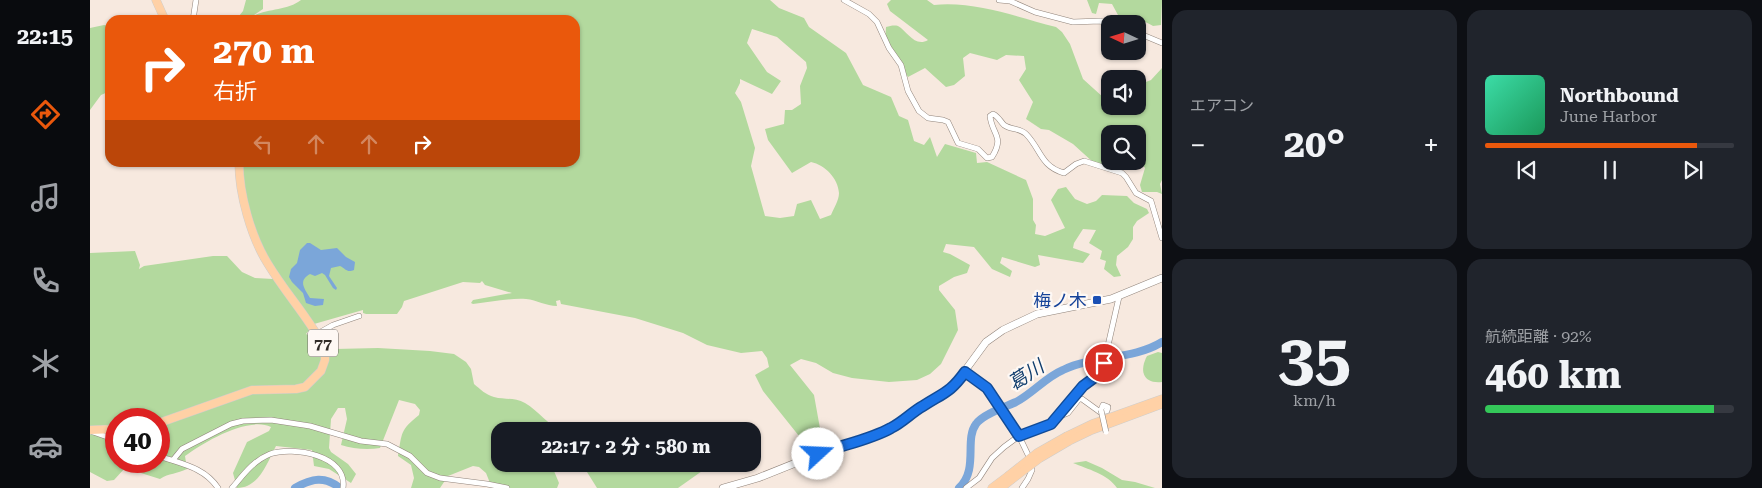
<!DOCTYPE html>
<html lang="ja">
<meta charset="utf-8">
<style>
body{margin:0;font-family:"Roboto Serif","Noto Sans JP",serif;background:#20242c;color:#f1f3f6;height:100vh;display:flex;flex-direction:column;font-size:19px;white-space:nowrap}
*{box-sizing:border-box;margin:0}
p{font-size:16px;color:#9ea1a6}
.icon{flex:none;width:28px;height:28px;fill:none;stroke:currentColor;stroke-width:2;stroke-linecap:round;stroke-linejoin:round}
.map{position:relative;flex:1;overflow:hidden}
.details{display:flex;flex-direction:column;gap:10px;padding:10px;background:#0d0f14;width:600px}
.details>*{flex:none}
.top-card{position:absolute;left:15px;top:15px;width:475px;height:152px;border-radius:15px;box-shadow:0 1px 4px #0004;background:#ea580c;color:#fff;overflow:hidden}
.needle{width:32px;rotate:274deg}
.controls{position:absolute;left:1011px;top:15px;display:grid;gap:10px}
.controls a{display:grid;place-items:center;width:45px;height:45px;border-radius:10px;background:#171b24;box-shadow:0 1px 4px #0004;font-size:25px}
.speed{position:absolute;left:15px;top:408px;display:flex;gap:10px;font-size:25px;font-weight:700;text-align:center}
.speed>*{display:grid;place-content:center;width:65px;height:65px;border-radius:50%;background:#171b24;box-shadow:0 1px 4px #0004;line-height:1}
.speed .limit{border:8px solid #d22;background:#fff;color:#111}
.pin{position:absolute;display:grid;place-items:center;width:42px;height:42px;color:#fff;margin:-21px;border:2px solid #fff;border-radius:50%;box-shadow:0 1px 5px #0007}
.me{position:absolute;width:55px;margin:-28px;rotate:70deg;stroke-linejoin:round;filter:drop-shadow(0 0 4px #0008)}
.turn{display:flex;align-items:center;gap:18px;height:105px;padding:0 25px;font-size:22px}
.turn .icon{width:65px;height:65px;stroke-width:2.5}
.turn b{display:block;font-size:35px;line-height:42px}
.lanes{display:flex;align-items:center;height:48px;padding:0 25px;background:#0003;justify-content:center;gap:25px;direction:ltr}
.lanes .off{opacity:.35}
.big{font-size:38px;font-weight:700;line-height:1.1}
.details .card{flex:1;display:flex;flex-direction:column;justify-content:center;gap:8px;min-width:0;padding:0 18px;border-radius:15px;background:#20242c}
.details .dial{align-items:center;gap:0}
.dial b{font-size:65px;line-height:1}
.song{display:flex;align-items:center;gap:15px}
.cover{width:60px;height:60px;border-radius:8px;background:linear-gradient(135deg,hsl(160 70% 55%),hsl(150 70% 35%))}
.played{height:5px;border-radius:2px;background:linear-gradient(90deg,#ea580c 85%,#363941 85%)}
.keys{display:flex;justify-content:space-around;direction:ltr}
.heat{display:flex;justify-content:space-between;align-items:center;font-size:28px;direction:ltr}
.charge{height:8px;border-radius:4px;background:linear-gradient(90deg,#34c759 92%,#363941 0)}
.details .tiles{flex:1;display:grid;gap:10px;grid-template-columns:repeat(2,1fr)}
.trip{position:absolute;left:401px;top:422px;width:270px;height:50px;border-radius:15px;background:#171b24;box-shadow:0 1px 4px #0004;font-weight:700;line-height:50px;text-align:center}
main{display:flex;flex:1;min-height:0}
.tab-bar{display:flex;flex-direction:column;width:90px;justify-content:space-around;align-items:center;background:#090b0e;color:#9ea1a6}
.tab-bar .icon{width:35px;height:35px}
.tab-bar .current{color:#ea580c}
.tab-bar b{font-size:22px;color:#f1f3f6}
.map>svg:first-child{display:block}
.green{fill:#b3d99e;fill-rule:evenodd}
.water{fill:#7ba6d9}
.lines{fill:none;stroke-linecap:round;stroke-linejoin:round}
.river{stroke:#7ba6d9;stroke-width:8}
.street-casing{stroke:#91847b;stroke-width:6}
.secondary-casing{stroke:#91847b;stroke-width:8}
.primary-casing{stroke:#cecdcc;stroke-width:9}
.street{stroke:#fff;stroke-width:5}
.secondary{stroke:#fff;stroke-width:7}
.primary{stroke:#ffd1a6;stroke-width:8}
.street-bridge-casing{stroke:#91847b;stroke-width:6;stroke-linecap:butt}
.primary-bridge-casing{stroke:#cecdcc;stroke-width:9;stroke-linecap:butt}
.street-bridge{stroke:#fff;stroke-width:5}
.primary-bridge{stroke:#ffd1a6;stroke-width:8}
.route-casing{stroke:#114b97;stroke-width:12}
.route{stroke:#1a73e8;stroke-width:9}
.transit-dot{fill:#1a4fb4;stroke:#fef8f4;stroke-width:2}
.labels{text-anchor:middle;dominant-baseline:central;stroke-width:4.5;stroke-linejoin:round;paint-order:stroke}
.shield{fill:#fef8f4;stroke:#6f6a66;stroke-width:1}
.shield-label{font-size:16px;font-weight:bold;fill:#322d29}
.transit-label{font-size:18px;fill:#164399;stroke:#fef8f4;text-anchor:end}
.water-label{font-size:19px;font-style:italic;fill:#113e6e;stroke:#fef8f4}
</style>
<main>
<nav class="tab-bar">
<b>22:15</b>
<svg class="icon current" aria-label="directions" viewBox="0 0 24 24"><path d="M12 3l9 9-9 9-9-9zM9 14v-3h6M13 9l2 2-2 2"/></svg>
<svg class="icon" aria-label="music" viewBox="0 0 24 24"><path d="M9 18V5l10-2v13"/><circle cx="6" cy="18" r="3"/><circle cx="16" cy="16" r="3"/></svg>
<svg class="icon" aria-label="phone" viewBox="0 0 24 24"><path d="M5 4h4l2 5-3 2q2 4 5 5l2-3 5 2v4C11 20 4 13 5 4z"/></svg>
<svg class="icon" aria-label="climate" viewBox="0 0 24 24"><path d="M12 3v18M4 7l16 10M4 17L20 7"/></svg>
<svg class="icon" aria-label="car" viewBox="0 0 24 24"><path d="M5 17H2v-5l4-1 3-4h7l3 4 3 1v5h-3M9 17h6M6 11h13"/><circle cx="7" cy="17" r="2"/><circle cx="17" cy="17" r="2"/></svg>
</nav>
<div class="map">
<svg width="1072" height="488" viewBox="0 0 1072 488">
<rect width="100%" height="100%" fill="#f7e9df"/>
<g class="green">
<path d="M156,0H173V9L161,17C177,8 197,11 211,0H680L689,8L714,18L719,27L756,53L773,85L801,97L809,116L818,120L824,141L834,145L840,137L847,157L855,144L886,153L887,163L897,162L936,180L943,199V220L946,225L945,234L955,236L975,228L961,200L968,189L976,187L985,199L997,204L1006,201L1012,195L1037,196L1044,203L1057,209L1059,213L1047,221L1043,227V239L1038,247L1027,256L1026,265L1031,276L1024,277L1014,269L1016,261L1010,259L1012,251L999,243L1006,230L993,229L984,243L983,248L1000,254L993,263L948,255L950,265L945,267L912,257L910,263L922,271L920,277L902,269L884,247L856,244L853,252L860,254L880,265L877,273L864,277L849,286V290L865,310L868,330L851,364L840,374L827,380L799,382L762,378L743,373L726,363L711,359L700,365L724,395L731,434L709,436L673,391L665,375L679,367L677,358L672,351L651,353L617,345L593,333L545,318L471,304L470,300L466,301L467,306C456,306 447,300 436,299C418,298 400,302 383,304L381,303L383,300L422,293L395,285L392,281L390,283L373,282L314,301L312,307L307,314H276L273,313V310L224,324L216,334L245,349L288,348L340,351L364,354L376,362L381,369L384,384C390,389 396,395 404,397C415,400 425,397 435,403C449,411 457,425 473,431H410V464H466L464,471L469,483L467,488H402L396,473L389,467L383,466L358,476L350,488H321L324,478L321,465L308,456C312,433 310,430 329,415L330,410L325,404L309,400L290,448C278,450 263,449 251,445L257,419L255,408H248L241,419L239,448L241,452L258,464L266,474L261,483L239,469L224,466L222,450L186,446C177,463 169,488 147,488L143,473L157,442L179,431L181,427C158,416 114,442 95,456L97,469C87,474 79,473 70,479L35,468L24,480L17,481L0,472V253L45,251L50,265L49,269L54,266L123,256H137L152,272L165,278L183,279C182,259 168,244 162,225C155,205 153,183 153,163L485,162V20H111L149,16L153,11ZM662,29L687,37L716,62L717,68L710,86L711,104L702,110H695L694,124L675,129L678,140L702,173L721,162C735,165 748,178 749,193C749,200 744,208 741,215L730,219L721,200L707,204L704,216L690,218L675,216L661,166L665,148L651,102L645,93L650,83V79L682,94L691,81L677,72L657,43ZM26,419H69V461H26Z"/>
<path d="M801,0H837L844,5C886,1 926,17 966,27L972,32L980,44L993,79L1014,98L1020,96V106H1048V85L1061,80L1072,68V180L1070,184L1072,194L1067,192H1052L1050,185L1055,168L1050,161L1043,163L1040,170L1004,163L983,144L959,130L951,129L936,119L943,102L929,80L936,69L934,56L916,55L907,60L880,53L873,58L875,76L864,85L856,87L835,68L818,77L795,44L796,27C800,26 804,25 808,26C817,31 825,48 838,40L800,11L797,4ZM1020,134H1048V161H1020Z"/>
<path d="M997,0H1072L1071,25L1063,26C1058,22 1035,15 1028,15L1022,4L1009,3L1006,14L1002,13Z"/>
<polygon points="14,25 20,26 20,91 11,95 0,110 0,28"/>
<path d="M1068,352L1072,353V382C1053,384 1049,371 1057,356Z"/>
<path d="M996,461L1012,468L1032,480L1045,482L1065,488H1027C1018,474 997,469 983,463Z"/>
<polygon points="492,464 622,464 588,488 507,488"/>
</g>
<path class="water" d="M217,243H220L231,250L247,248L256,257L265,262L264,270C257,273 256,269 250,266L241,268L239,276L247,288L246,290L243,288L235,275L232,273L225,276L220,274C208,281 214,288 220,298L234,299L233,305L225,306L216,303L213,293L202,282L199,277L201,269L207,263L210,250Z"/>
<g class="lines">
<g class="river">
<path d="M205,488C222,478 235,476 250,488"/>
<path d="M869,488C889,469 874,440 886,424C893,414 915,407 926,402C943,393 956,377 973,370C1004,355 1043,360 1072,342"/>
</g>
<g class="street-casing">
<g id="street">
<path d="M754,0L779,14L787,22L799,48L811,65L818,91L829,111L838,118L853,120L858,122L868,143L888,149L897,158L902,157C915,136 902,135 900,116L903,114C908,116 910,121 914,125C921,130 930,128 936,134C951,149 950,166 974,173L986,164L994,161L1032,173L1036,177L1046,193L1061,201L1072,238"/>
<polyline points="909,0 920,1 945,12 983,22 1010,21 1020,24"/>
<polyline points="103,20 106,0"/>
<polyline points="1048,33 1072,43"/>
<polyline points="227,334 243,325 269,316"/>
<polyline points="875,372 897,388 929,436 941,461 942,470 938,479 932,488"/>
<polyline points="968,417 978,413 989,399 992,399 1010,412 1017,411 1018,407 1013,405 1011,410"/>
<polyline points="3,432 26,440"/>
<path d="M69,456C91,464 114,467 128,488"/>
<polyline points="83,460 92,449 141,424 153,421 181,420 220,426 271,441 297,444 320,456 337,473 350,478 397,484 417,488"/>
<path d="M142,488C154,474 163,461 180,454C203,446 258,455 253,488"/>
<polyline points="876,488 889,478 902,458 914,447 929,436 961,423 993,386 1012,372 1029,297"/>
</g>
</g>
<g class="secondary-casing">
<polyline id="secondary" points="633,488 668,478 743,448 776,439 802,428 829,408 857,392 863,387 896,342 913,330 947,314 1021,299 1072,278"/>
</g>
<g class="primary-casing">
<g id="primary">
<polyline points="66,0 75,20"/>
<path d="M69,423L162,390L206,389L215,387L231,371L235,360V351L232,343C216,315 195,292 178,264C161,237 149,194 149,162"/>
<polyline points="0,430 26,429"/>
<polyline points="977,436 1002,424 1072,399"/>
<polyline points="979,441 1002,430 1072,404"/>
<polyline points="902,488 918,476"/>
<polyline points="911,488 921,480"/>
</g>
</g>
<use href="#street" class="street"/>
<use href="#secondary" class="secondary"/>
<use href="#primary" class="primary"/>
<g class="street-bridge-casing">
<polyline id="street-bridge" points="1011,410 1016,432"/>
</g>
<g class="primary-bridge-casing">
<g id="primary-bridge">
<polyline points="918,476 947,453 977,436"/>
<polyline points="921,480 950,458 979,441"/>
</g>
</g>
<use href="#street-bridge" class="street-bridge"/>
<use href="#primary-bridge" class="primary-bridge"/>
</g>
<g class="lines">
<g class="route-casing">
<path id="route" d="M728,454C751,445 780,440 801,428C813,422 822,412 833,406C853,393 860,393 875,372L897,388L929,436L961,424L993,386L1012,372L1014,363"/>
</g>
<use href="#route" class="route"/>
</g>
<rect class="transit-dot" x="1002" y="295" width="10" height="10" rx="2.5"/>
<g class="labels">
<rect class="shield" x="218" y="329.5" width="30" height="27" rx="4"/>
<g class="shield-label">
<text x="233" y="343">77</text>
</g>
<g class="transit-label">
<text x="997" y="300">梅ノ木</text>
</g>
<g class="water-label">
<text transform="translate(936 375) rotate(-33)">葛川</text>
</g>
</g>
</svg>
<div class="controls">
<a><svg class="needle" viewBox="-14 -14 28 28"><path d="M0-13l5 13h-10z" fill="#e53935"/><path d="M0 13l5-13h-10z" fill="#9ea1a6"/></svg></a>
<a><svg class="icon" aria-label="sound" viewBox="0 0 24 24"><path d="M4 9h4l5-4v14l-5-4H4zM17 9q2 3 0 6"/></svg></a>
<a><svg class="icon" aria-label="search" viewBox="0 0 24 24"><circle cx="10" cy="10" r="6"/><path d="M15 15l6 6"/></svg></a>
</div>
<div class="speed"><div class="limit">40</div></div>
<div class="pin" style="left:1014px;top:363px;background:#d93025"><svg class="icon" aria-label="arrive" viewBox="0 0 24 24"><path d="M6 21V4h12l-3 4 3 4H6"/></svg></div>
<svg class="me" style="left:728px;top:454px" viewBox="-20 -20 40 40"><circle r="19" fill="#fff"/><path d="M0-13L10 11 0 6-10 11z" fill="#1a73e8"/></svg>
<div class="trip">22:17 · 2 分 · 580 m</div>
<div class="top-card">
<div class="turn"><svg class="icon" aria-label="right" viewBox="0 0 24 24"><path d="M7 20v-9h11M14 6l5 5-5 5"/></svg><div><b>270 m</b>右折</div></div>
<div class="lanes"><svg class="icon off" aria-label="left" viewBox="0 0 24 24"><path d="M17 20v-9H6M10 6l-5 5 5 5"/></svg><svg class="icon off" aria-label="ahead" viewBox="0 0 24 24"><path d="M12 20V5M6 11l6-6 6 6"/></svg><svg class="icon off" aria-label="ahead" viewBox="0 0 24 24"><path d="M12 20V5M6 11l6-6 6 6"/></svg><svg class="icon" aria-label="right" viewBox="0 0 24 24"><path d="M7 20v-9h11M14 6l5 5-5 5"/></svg></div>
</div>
</div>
<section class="details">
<div class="tiles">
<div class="card"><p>エアコン</p>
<div class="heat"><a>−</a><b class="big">20°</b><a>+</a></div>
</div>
<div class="card">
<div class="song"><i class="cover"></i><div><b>Northbound</b><p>June Harbor</p></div></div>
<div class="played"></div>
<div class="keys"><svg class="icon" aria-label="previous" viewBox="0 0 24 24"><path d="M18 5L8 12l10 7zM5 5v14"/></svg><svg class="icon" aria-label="pause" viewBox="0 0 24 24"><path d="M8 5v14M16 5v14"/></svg><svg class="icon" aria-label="next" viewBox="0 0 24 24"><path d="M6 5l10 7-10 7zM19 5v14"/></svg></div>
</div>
<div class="card dial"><b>35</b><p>km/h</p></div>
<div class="card"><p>航続距離 · 92%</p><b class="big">460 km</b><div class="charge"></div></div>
</div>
</section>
</main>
